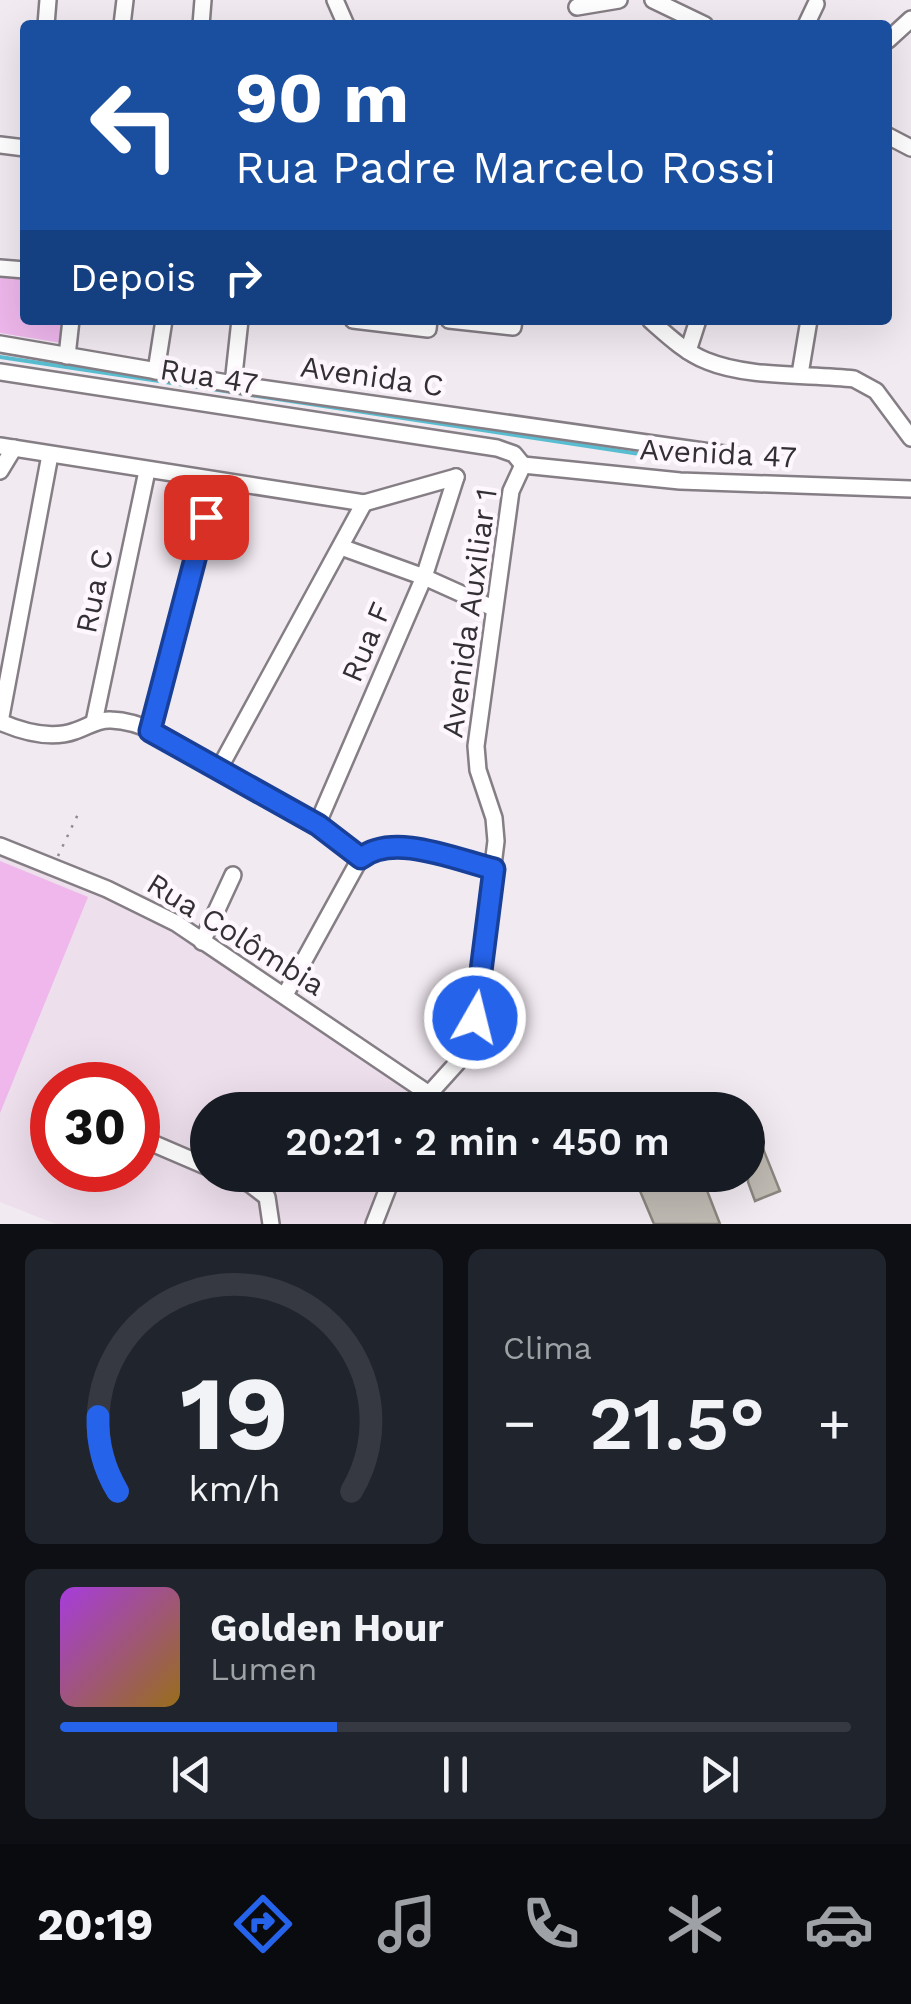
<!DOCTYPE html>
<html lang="pt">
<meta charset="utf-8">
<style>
body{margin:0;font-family:"Work Sans",sans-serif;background:#20242c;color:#f1f3f6;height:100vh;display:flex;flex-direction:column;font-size:38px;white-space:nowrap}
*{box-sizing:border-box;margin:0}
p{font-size:32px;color:#9ea1a6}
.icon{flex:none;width:55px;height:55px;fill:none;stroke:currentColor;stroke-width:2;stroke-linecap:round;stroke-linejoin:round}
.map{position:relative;height:1224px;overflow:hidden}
.sheet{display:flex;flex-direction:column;gap:25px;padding:25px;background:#0d0f14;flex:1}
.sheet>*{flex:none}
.guide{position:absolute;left:20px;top:20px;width:872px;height:305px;border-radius:10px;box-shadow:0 10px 40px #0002;background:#1a4fa0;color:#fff;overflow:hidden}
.speed{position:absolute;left:30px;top:1062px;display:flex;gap:20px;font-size:50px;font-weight:700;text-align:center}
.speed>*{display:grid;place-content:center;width:130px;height:130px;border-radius:50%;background:#171b24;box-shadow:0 10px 40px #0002;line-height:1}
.speed .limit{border:15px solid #d22;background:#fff;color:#111}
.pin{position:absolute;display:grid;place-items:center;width:85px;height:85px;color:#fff;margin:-42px;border-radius:20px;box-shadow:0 5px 15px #0006}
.me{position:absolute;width:110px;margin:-55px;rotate:8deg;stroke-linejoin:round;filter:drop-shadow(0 0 8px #0008)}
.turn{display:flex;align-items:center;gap:35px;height:210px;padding:0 50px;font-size:45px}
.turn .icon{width:130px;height:130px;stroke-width:2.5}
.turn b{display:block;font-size:70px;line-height:85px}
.then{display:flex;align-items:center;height:95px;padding:0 50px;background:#0003;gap:20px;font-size:38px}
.big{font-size:75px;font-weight:600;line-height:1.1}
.sheet .tile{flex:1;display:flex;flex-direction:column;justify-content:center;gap:15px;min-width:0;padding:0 35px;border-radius:15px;background:#20242c}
.sheet .dial{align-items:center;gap:0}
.dial svg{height:260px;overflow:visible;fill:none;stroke:#363941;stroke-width:7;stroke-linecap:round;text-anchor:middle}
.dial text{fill:#f1f3f6;stroke:none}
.song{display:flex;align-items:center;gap:30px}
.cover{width:120px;height:120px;border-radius:15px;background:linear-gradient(135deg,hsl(280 70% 55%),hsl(40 70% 35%))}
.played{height:10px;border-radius:5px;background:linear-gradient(90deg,#2563eb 35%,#363941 35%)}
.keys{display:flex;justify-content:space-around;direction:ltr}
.heat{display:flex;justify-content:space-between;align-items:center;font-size:55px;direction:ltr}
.sheet .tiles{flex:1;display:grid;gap:25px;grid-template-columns:1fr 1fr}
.tile:last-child{grid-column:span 2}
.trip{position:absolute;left:190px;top:1092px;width:575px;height:100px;border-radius:50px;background:#171b24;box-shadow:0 10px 40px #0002;font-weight:600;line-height:100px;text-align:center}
.tab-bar{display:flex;height:160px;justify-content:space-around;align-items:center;background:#090b0e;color:#9ea1a6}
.tab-bar .icon{width:70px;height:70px}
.tab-bar .on{color:#2563eb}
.tab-bar b{font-size:45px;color:#f1f3f6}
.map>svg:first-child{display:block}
.built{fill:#eddfec;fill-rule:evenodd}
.green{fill:#efb7ec}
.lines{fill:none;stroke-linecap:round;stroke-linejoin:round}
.stream{stroke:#58bdd0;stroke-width:4}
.building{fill:#c0bbb3;stroke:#8b867f;stroke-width:2.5}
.minor-casing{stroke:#857e85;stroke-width:20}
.path{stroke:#8f8a8f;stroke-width:2.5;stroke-dasharray:2.5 8;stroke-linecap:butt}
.minor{stroke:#fff;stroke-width:15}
.route-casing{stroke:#184099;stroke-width:25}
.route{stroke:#2563eb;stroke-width:18}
.labels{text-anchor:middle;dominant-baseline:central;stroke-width:9;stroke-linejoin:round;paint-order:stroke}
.street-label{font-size:30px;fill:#333033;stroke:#fef7fe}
</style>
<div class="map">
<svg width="911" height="1224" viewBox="0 0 911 1224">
<rect width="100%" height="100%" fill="#f1eaf1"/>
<path class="built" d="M0,854L140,912L420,1088L412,1110H208V1175H387L368,1224H56L0,1202ZM52,1085H138V1170H52Z"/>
<g class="green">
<polygon points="0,275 25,279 25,320 64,320 61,343 0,333"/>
<polygon points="0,861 88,897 0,1113"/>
</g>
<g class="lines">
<polyline class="stream" points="0,357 653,456"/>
</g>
<g class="building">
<polygon points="748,1121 757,1143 760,1141 780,1191 755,1201 748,1182"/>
<polygon points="680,1175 701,1175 720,1224 654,1224 640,1191"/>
</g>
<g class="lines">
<g class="minor-casing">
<g id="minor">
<polyline points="335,0 346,25"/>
<polyline points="653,0 705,25"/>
<polyline points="577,7 619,0"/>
<polyline points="46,25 48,0"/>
<polyline points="122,25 125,0"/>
<polyline points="201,25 203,0"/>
<polyline points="806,25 816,4"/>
<polyline points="888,40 911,19"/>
<polyline points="888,136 911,148"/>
<polyline points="0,145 25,148"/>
<polyline points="0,268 25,270"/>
<polyline points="353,320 428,329 429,320"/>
<polyline points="449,320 513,327 514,320"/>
<path d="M650,320C667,335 686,353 707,361C748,378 809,374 854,379L876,391L911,438"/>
<polyline points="0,344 233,384 738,456"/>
<polyline points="688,351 698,320"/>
<polyline points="67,356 71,320"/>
<polyline points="156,371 164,320"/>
<polyline points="0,372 497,448 514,454 523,465"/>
<polyline points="800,374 809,320"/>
<polyline points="233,384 240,320"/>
<polyline points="0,446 364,503 456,477"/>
<path d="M50,455L0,722C23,732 50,740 75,731C88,727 97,719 111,720C151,721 190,753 223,772C271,799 317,824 361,857C393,832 457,860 493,869"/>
<polyline points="523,465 680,481 911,489"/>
<polyline points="0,471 14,448"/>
<polyline points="341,547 424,577 493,608"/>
<polyline points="94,722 147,471"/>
<polyline points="150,731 215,482"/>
<polyline points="219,769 364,503"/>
<polyline points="317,825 424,577 456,477"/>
<polyline points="0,846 107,889 176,923 429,1094"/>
<polyline points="202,942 233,875"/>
<polyline points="285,995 361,857"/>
<polyline points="419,1110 429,1094 457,1063 472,1036 496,841 494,818 478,770 476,746 511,491 523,465"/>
<polyline points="138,1137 208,1167"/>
<polyline points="227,1175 250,1184 267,1197 271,1224"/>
<polyline points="374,1224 393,1175"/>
</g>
</g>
<polyline class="path" points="58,856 79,812"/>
<use href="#minor" class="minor"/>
</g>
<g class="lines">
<g class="route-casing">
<path id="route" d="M206,517L150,731L318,825L361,858C393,832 457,860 494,869L475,1018"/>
</g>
<use href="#route" class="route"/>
</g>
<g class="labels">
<g class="street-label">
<text transform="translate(209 376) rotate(9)">Rua 47</text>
<text transform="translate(372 376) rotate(8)">Avenida C</text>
<text transform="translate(718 453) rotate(3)">Avenida 47</text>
<text transform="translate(94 591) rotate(-78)">Rua C</text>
<text transform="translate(469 613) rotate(-82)">Avenida Auxiliar 1</text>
<text transform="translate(366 642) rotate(-67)">Rua F</text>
<text transform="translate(236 934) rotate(32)">Rua Colômbia</text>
</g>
</g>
</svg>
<div class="speed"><div class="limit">30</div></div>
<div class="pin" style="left:206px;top:517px;background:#d93025"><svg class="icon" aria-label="arrive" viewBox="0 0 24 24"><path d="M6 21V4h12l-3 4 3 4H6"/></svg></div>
<svg class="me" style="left:475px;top:1018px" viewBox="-20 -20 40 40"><circle r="17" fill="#2563eb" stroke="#fff" stroke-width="3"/><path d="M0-11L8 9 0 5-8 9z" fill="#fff"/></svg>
<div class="trip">20:21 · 2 min · 450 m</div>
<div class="guide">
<div class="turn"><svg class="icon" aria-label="left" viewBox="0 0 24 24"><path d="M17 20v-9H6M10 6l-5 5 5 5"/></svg><div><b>90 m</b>Rua Padre Marcelo Rossi</div></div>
<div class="then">Depois<svg class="icon" aria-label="right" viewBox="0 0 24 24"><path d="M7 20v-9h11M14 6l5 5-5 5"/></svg></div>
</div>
</div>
<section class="sheet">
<div class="tiles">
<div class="tile dial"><svg viewBox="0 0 100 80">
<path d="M14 69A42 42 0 1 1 86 69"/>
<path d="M14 69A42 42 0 0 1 8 46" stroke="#2563eb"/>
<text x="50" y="56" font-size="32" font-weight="700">19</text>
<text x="50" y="72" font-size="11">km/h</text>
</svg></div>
<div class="tile"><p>Clima</p>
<div class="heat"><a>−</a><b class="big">21.5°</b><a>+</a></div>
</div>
<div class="tile">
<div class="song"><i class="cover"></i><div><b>Golden Hour</b><p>Lumen</p></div></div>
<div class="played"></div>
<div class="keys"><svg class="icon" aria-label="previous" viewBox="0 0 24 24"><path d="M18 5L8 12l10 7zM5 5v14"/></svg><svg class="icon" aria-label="pause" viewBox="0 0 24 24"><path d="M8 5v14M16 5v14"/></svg><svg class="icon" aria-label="next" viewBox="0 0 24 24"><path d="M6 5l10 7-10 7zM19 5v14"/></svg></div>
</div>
</div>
</section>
<nav class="tab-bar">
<b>20:19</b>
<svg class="icon on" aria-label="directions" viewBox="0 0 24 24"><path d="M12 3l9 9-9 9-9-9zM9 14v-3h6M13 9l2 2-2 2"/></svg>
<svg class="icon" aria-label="music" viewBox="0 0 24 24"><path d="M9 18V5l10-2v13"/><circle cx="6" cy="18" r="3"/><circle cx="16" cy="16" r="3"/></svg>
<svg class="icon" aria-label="phone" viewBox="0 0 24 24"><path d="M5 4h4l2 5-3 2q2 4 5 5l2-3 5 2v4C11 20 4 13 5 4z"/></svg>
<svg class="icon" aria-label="climate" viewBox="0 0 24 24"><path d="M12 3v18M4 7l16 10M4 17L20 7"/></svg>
<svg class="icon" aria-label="car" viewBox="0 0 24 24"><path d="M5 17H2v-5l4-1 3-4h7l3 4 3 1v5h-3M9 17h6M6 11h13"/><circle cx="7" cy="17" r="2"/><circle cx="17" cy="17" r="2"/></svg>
</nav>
